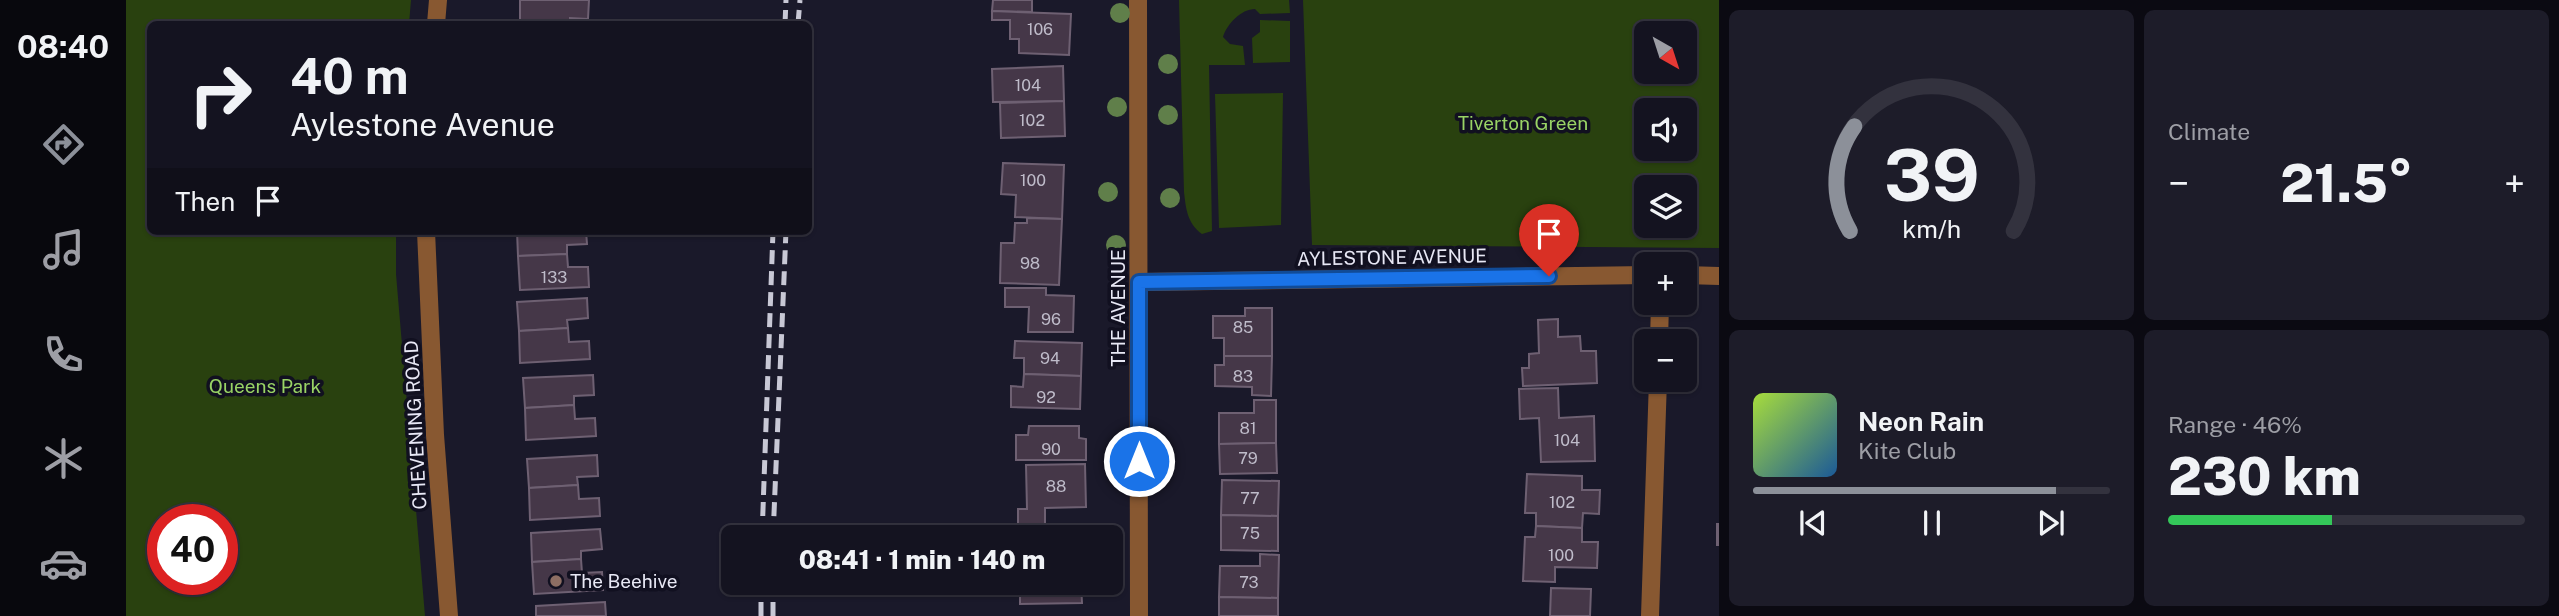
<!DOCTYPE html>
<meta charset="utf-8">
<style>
body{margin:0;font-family:"Public Sans",sans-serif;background:#1d1c29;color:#f1f3f6;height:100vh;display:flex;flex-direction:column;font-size:26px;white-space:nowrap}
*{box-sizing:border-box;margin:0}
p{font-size:23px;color:#9d9ea5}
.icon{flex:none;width:38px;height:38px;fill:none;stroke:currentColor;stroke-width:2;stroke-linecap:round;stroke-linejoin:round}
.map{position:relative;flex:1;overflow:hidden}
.side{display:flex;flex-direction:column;gap:10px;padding:10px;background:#0b0a12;width:840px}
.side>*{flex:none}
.top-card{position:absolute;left:21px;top:21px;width:665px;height:214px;border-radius:10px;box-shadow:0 2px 5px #0004,0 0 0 2px #33323e;background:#141320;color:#f1f3f6;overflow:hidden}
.needle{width:46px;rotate:141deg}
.buttons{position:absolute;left:1508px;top:21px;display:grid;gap:14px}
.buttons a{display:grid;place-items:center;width:63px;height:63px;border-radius:10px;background:#141320;box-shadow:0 2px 5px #0004,0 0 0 2px #33323e;font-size:35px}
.speed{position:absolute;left:21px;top:504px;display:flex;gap:14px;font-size:35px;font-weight:700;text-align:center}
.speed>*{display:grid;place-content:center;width:91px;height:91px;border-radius:50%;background:#141320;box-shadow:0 2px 5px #0004,0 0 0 2px #33323e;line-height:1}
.speed .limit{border:10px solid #d22;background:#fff;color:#111}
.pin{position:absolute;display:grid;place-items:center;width:60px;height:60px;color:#fff;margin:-72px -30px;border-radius:50% 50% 50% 0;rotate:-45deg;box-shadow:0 0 7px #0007}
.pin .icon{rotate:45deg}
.me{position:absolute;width:77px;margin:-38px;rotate:0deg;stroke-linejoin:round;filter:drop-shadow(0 0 5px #0008)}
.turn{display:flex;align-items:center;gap:24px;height:147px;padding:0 28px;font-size:32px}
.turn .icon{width:91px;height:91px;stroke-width:2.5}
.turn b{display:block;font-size:49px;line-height:60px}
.then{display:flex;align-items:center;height:66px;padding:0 28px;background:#0003;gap:14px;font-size:26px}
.big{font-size:52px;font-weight:800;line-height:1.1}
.side .tile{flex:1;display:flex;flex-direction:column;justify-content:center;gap:10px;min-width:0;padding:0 24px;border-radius:10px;background:#1d1c29}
.side .dial{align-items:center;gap:0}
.dial svg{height:182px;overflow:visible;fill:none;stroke:#33323e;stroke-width:7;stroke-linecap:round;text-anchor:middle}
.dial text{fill:#f1f3f6;stroke:none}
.song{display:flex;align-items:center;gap:21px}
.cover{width:84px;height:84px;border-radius:10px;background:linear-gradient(135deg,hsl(80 70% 55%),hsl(210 70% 35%))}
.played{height:7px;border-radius:4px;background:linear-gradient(90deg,#8c9099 85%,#33323e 85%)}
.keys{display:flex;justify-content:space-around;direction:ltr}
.heat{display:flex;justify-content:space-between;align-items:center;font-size:38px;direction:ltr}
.charge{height:10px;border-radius:5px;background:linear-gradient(90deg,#34c759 46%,#33323e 0)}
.side .tiles{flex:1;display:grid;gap:10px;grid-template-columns:repeat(2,1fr)}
.trip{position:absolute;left:595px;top:525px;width:402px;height:70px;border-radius:10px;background:#141320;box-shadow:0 2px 5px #0004,0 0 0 2px #33323e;font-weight:800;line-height:70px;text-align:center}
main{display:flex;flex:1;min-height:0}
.tab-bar{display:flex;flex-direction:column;width:126px;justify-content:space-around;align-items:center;background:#08080d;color:#9d9ea5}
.tab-bar .icon{width:49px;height:49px}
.tab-bar .selected{color:#8c9099}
.tab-bar b{font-size:32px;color:#f1f3f6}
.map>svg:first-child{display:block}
.green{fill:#29410f;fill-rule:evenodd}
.building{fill:#453748;stroke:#6e6072;stroke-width:2}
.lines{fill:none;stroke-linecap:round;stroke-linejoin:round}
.minor{stroke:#885831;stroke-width:18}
.rail{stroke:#c8c8d5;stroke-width:5;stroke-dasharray:14 7;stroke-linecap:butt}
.tree{fill:#607f4a}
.route-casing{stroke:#114b97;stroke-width:18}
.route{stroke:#1a73e8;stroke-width:12}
.education-dot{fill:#8d6e63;stroke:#111020;stroke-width:2.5}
.labels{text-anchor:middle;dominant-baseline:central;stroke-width:7;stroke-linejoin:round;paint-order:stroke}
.number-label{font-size:16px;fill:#bfbcca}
.park-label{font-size:19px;fill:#99d365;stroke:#111020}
.street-label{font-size:19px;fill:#e8e8f5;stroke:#111020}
.poi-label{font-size:19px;fill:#e8e8f5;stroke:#111020;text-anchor:start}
</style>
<main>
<nav class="tab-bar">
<b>08:40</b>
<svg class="icon selected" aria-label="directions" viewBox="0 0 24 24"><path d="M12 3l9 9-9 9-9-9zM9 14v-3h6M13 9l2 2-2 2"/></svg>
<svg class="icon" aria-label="music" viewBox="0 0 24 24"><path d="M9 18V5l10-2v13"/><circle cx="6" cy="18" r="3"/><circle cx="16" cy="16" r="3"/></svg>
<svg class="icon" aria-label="phone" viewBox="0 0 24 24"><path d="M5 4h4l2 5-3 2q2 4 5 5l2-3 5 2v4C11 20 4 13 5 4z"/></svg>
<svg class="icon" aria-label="climate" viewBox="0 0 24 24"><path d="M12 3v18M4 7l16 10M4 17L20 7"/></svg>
<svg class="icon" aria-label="car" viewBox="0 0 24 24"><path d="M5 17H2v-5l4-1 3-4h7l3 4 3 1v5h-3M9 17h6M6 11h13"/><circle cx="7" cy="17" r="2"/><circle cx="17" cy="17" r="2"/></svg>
</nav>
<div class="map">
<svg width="1593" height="616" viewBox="0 0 1593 616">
<rect width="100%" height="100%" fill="#1a192a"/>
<g class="green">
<path d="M0,0H285L283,24H24V231H270V274L299,616H0ZM37,520H96V579H37Z"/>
<path d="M1053,0H1163L1164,13L1134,14L1129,9C1115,9 1101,24 1097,37L1104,44L1117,46L1119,65H1083L1086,231L1076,234C1061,223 1060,209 1058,192Z"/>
<path d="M1177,0H1593V248L1186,245ZM1559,33V72H1521V33ZM1559,110V149H1521V110ZM1521,187H1559V226H1521Z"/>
<polygon points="1134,20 1164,21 1164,62 1127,63 1126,38 1134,32"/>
<polygon points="1157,93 1155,225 1093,228 1089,94"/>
</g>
<g class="building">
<polygon points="394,0 463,0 462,19 444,18 444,24 394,24"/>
<polygon points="867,0 906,0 906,12 866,11"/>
<polygon points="866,11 945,14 943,55 893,53 893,39 884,39 884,20 866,20"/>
<polygon points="937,66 938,101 867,102 866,69"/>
<polygon points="938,101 939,136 875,138 874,103"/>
<polygon points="877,163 938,165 936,219 889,217 890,195 875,194"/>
<polygon points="901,218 936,219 933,285 874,283 875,243 888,243 889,223 901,223"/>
<polygon points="391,231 460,231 461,244 441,245 441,254 392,256"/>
<polygon points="441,254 442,267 462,267 463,287 394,290 392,256"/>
<polygon points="879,288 920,288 920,295 948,296 947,332 902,332 903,307 879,307"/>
<polygon points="461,298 462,318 441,320 442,328 393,331 391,302"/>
<polygon points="1119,308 1146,308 1146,356 1098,356 1098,338 1087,338 1087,316 1119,316"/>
<polygon points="1432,319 1432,337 1454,336 1455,351 1470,351 1471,383 1397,386 1396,368 1403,368 1403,354 1413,353 1412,320"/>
<polygon points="442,328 443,342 463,341 464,359 394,363 393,331"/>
<polygon points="889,341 956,343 955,376 898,374 898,358 888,358"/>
<polygon points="1098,356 1146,356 1145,396 1126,395 1126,387 1089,386 1089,365 1098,365"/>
<polygon points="898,374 955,376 954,409 885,407 885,386 897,387"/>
<polygon points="467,375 468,395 448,396 448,405 399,408 397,378"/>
<polygon points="1432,388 1433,418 1468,416 1469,461 1415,462 1413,418 1394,419 1393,389"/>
<polygon points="1128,400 1150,400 1150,443 1093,444 1093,413 1128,413"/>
<polygon points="448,405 449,419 469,418 470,436 400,440 399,408"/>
<polygon points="903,426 953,426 953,438 960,439 960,460 890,460 890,435 902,435"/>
<polygon points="1150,443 1151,473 1094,474 1093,444"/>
<polygon points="471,455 472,476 451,477 452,485 403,488 401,459"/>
<polygon points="959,464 960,507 919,508 919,525 892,526 892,509 901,509 900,465"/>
<polygon points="1401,474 1456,476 1456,490 1474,490 1473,514 1457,513 1456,528 1410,526 1410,513 1399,513"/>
<polygon points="1096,480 1153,481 1152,516 1095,515"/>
<polygon points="452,485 453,499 473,498 474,516 404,520 403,488"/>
<polygon points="1095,515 1152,516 1152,551 1095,550"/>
<rect x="1591" y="524" width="2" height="21"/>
<polygon points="1410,526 1456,528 1456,542 1472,542 1471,568 1429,567 1429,582 1397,581 1399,537 1409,537"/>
<polygon points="474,529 476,549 455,551 455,559 406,562 405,533"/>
<polygon points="955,531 955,537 892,537 892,532"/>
<polygon points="1134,554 1153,555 1152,598 1093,597 1094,566 1134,566"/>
<polygon points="455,559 456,573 476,572 477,590 408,594 406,562"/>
<polygon points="894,583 955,583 956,603 894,604"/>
<polygon points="1425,588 1465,589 1464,616 1424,616"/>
<polygon points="1093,597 1152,598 1152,616 1093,616"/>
<polygon points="479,602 480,616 410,616 410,606"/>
</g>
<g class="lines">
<g class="minor">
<polyline points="1012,0 1013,616"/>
<polyline points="310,24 312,0"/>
<polyline points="300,231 309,435 323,616"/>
<polyline points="1559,275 1593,276"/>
<polyline points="1013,282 1521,275"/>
<polyline points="1533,341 1534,303"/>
<polyline points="1524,616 1532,380"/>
</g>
<g class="rail">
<polyline points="659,24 660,0"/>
<polyline points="672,24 674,0"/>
<polyline points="636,537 647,231"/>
<polyline points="647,537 660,231"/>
<polyline points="635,616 635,583"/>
<polyline points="647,616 647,583"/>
</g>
</g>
<g class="tree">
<circle cx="994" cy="13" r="10"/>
<circle cx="1042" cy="64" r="10"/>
<circle cx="991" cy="107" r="10"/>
<circle cx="1042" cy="115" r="10"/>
<circle cx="982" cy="192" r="10"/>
<circle cx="1044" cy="198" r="10"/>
<circle cx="990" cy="245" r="10"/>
</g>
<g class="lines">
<g class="route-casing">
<polyline id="route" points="1013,461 1013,282 1423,276"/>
</g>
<use href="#route" class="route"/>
</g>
<circle class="education-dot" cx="430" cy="581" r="7"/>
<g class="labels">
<g class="number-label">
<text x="914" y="29">106</text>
<text x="902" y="85">104</text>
<text x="906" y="120">102</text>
<text x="907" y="180">100</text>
<text x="904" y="263">98</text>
<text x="428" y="277">133</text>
<text x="925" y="319">96</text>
<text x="1117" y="327">85</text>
<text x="924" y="358">94</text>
<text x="1117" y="376">83</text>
<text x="920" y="397">92</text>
<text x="1122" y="428">81</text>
<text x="1441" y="440">104</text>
<text x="925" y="449">90</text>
<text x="1122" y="458">79</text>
<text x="930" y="486">88</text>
<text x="1124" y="498">77</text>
<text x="1436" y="502">102</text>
<text x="1124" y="533">75</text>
<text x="1435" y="555">100</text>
<text x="1123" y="582">73</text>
</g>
<g class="park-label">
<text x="1397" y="123">Tiverton Green</text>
<text x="139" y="386">Queens Park</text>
</g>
<g class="street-label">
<text transform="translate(1266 257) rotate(-1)">AYLESTONE AVENUE</text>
<text transform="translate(992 308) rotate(-90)">THE AVENUE</text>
<text transform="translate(289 425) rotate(-93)">CHEVENING ROAD</text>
</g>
<g class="poi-label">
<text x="444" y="581">The Beehive</text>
</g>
</g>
</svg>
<div class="buttons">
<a><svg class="needle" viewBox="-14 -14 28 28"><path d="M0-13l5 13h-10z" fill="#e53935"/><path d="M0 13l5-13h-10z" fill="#9d9ea5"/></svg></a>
<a><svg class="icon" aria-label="sound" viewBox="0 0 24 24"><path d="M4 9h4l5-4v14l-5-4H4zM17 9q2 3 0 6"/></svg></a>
<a><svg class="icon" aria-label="layers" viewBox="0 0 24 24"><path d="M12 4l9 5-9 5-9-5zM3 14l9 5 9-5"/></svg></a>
<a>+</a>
<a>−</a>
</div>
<div class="speed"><div class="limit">40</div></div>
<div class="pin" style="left:1423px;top:276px;background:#d93025"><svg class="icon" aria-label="arrive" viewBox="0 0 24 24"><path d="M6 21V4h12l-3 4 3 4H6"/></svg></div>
<svg class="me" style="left:1013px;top:461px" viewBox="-20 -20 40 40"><circle r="17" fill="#1a73e8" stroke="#fff" stroke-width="3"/><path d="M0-11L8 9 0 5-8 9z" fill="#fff"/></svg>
<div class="trip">08:41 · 1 min · 140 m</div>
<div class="top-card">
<div class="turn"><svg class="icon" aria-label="right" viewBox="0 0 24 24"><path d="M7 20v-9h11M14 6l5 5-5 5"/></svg><div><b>40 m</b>Aylestone Avenue</div></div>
<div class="then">Then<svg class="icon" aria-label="arrive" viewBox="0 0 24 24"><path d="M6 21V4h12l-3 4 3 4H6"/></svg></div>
</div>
</div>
<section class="side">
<div class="tiles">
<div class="tile dial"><svg viewBox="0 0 100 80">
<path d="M14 69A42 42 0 1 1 86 69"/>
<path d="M14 69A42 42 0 0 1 16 23" stroke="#8c9099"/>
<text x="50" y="56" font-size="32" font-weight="700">39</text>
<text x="50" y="72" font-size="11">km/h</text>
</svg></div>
<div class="tile"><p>Climate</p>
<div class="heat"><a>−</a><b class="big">21.5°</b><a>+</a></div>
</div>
<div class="tile">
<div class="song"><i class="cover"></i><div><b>Neon Rain</b><p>Kite Club</p></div></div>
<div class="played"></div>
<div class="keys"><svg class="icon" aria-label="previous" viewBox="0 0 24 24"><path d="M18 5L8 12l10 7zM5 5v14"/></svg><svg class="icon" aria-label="pause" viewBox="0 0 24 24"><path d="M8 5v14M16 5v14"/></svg><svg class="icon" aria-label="next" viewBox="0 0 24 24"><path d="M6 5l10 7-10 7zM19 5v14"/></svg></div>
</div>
<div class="tile"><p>Range · 46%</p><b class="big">230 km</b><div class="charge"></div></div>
</div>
</section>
</main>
